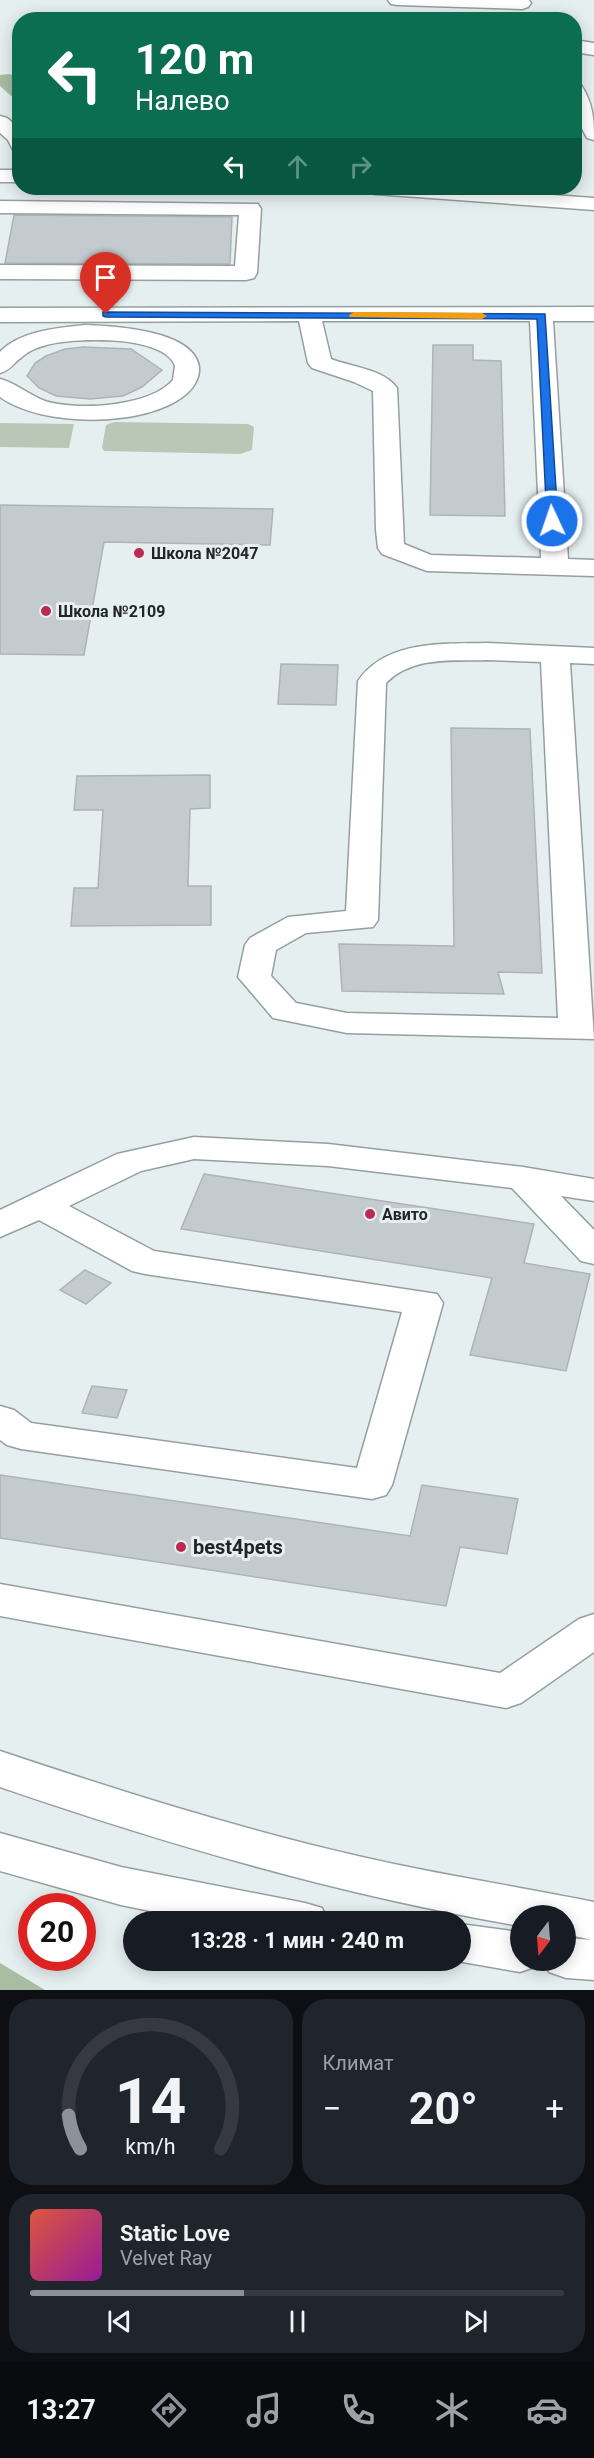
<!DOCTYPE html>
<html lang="ru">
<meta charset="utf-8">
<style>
body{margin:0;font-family:Roboto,sans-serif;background:#20242c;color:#f1f3f6;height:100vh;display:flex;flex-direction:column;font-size:22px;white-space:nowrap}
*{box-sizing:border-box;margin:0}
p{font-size:20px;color:#9ea1a6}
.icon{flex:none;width:33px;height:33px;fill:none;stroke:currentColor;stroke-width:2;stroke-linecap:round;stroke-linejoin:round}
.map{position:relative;height:1990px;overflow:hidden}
.sheet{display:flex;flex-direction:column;gap:9px;padding:9px;background:#0d0f14;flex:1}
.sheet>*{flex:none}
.banner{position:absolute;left:12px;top:12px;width:570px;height:183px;border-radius:24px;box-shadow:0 3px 15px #0003;background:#0b6e4f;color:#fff;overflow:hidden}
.needle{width:39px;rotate:196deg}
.controls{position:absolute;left:510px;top:1905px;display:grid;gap:12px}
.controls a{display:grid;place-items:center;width:66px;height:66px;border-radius:50%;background:#171b24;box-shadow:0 3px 15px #0003;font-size:30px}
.speed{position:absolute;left:18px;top:1893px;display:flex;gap:12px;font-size:30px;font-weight:700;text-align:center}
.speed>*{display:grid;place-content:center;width:78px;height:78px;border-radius:50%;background:#171b24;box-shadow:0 3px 15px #0003;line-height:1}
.speed .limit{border:9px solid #d22;background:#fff;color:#111}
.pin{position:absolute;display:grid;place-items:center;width:51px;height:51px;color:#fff;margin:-62px -26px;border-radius:50% 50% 50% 0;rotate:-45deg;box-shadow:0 0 6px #0007}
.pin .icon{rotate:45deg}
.me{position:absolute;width:66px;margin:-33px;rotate:357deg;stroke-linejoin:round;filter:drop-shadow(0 0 4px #0008)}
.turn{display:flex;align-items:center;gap:21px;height:126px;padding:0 24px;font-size:27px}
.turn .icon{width:78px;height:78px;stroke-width:2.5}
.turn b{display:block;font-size:42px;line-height:51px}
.lanes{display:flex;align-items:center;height:57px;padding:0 24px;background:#0003;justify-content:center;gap:30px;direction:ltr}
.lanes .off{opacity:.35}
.big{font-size:45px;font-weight:700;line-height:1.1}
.sheet .card{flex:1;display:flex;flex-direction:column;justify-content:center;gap:9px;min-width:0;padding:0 21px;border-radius:24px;background:#20242c}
.sheet .dial{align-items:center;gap:0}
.dial svg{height:156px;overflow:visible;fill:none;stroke:#363941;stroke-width:7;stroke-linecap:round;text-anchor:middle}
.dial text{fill:#f1f3f6;stroke:none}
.song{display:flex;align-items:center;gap:18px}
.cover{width:72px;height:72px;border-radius:9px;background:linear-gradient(135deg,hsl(10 70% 55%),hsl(300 70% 35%))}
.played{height:6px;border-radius:3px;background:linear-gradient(90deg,#8c9099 40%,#363941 40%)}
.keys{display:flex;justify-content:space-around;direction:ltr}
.heat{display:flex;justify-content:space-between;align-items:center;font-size:33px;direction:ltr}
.sheet .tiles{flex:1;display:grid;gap:9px;grid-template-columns:1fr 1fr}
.card:last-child{grid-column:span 2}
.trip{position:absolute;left:123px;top:1911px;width:348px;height:60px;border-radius:30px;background:#171b24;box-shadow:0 3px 15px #0003;font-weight:700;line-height:60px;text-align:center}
.tab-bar{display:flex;height:96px;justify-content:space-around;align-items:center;background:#090b0e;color:#9ea1a6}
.tab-bar .icon{width:42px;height:42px}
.tab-bar .active{color:#8c9099}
.tab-bar b{font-size:27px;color:#f1f3f6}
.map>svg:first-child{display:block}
.green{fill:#bac7b6}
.forest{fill:#a9bda3}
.building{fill:#c4cbcf;stroke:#adb3b7;stroke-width:1.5}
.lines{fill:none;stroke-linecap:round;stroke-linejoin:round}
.minor-casing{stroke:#969f9f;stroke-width:3}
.minor{fill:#fff;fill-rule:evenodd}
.route{fill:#1a73e8;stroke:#114b97;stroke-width:1.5}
.slow{fill:#f59e0b}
.poi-dot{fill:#ba2a53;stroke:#e6eff0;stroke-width:2}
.labels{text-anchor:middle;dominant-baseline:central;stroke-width:6;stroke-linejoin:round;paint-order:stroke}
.poi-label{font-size:16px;font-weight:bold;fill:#222525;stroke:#e6eff0;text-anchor:start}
.near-poi-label{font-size:20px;font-weight:bold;fill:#222525;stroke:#e6eff0;text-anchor:start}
</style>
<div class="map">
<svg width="594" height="1990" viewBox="0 0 594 1990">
<rect width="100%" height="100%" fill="#e6eff0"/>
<g class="green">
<polygon points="114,422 248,424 254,427 252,450 240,454 104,451 102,448 106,425"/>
<polygon points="0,423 74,424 69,448 0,447"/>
</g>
<g class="forest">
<polygon points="9,74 19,76 19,103 0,86 0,75"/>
<polygon points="0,1963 45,1990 0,1990"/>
</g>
<g class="building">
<polygon points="14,215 232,217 230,264 5,263"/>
<polygon points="433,345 473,345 473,360 501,361 505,516 430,515"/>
<polygon points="83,347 131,349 162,370 142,387 123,396 90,399 56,396 39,388 27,376 35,363 46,356 65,349"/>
<polygon points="0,505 273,509 270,545 104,542 84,655 0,654"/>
<polygon points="281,664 338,665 336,705 278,704"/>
<polygon points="451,728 530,729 542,973 498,972 504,994 342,991 339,944 454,946"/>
<polygon points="210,775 210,808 190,809 188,886 211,886 211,925 71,926 74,888 98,888 103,810 74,810 77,776"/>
<polygon points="204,1174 534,1224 524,1263 590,1274 566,1371 470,1355 492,1278 181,1229"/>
<polygon points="85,1270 111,1283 86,1304 60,1290"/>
<polygon points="92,1386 127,1390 117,1418 82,1413"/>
<polygon points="0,1475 410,1536 422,1485 518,1499 507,1554 460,1547 446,1606 0,1538"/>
</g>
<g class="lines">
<g class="minor-casing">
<g id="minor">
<polygon points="388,0 529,0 531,3 528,7 522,9 397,5 391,4"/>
<polygon points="574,40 594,43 594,55 574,52"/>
<path d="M574,83L581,85C593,103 594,119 594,140L587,138L574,113Z"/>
<polygon points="0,116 7,118 20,129 20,152 13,150 8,140 0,133"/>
<rect x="0" y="170" width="20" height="12"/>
<polygon points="364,188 455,188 594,198 594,210 375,194 368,192"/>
<polygon points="0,201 258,204 261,209 257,273 254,278 246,280 0,279 0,265 235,266 239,215 0,213"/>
<path d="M594,307V321H553L568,559L594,560V576L427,571L382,554L378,548L376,530L373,391L354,382L312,368L308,363L299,321L0,322V308ZM322,321H530L541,558L431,555L404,544L397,388C384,369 351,367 331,359Z"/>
<path d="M85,325C113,326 194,330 199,367C200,378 193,389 185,395C145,428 41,427 0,397V379C16,383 29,395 45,401C77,411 150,407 173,380L175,366C165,334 69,337 43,346C36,348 27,352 22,357C13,363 11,370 0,373V352C20,331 57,328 85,325Z"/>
<path d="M487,643L594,648V664L570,663L594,1039L347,1033L273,1018L238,977L245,945L250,938L288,917L346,911L358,681C386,640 443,644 487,643ZM487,660L541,662L558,1018L347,1013L296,1003L271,976L276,950L306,933L373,927L378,920L386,683C412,656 453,661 487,660Z"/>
<polygon points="194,1137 328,1144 523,1167 594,1179 594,1201 561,1196 594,1230 594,1264 581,1261 512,1188 328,1166 194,1159 141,1171 69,1206 154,1251 437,1294 443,1303 392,1485 386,1495 372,1499 21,1449 7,1445 0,1440 0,1406 14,1410 31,1423 357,1468 402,1312 145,1274 132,1271 39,1220 0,1237 0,1210 117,1154"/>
<polygon points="0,1584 500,1673 579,1619 594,1614 594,1652 521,1703 506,1708 0,1616"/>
<path d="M0,1751C120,1791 239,1829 362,1857C439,1875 517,1886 594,1902V1980L566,1978L549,1972L544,1960H566V1938L592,1940L566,1934V1916H520V1926C341,1895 172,1846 0,1787Z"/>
<polygon points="0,1833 121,1867 305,1903 322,1908 328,1922 204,1922 121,1905 0,1871"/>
<polygon points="460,1924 520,1932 520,1960 539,1960 537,1966 520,1972 451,1960 460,1960"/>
</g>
</g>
<use href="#minor" class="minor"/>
</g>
<polygon class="route" points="103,312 545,314 558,521 552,524 547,521 537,319 106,317 103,316"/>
<polygon class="slow" points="354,312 482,313 487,316 482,319 350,317 349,315"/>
<g class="poi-dot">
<circle cx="139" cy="553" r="6"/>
<circle cx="46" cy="611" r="6"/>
<circle cx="370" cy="1214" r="6"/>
<circle cx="181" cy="1547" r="6"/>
</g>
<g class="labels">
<g class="poi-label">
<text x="151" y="553">Школа №2047</text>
<text x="58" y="611">Школа №2109</text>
<text x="382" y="1214">Авито</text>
</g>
<g class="near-poi-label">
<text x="193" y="1547">best4pets</text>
</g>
</g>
</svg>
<div class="controls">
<a><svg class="needle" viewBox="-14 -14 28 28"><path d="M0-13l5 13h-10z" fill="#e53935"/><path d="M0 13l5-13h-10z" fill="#9ea1a6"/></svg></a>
</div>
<div class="speed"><div class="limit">20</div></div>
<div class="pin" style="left:106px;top:314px;background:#d93025"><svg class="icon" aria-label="arrive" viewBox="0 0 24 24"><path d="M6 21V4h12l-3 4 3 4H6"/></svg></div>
<svg class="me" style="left:552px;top:521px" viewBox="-20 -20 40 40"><circle r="17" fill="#1a73e8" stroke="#fff" stroke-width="3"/><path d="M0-11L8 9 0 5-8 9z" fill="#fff"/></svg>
<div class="trip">13:28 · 1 мин · 240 m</div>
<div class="banner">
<div class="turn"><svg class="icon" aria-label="left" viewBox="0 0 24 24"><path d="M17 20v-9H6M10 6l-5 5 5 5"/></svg><div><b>120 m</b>Налево</div></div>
<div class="lanes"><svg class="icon" aria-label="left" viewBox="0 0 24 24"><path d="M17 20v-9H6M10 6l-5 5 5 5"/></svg><svg class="icon off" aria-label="ahead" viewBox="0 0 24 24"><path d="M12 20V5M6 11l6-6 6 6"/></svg><svg class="icon off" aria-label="right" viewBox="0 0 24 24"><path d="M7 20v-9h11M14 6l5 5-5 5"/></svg></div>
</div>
</div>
<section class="sheet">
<div class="tiles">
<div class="card dial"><svg viewBox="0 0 100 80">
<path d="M14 69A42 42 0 1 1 86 69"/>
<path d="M14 69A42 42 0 0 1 8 52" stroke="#8c9099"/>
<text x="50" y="56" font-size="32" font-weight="700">14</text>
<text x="50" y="72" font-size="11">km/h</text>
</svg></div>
<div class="card"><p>Климат</p>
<div class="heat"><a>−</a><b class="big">20°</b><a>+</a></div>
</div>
<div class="card">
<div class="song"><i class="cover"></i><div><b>Static Love</b><p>Velvet Ray</p></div></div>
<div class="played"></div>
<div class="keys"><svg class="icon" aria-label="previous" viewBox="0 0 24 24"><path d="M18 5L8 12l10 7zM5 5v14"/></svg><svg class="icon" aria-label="pause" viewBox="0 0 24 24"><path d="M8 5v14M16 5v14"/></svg><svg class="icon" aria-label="next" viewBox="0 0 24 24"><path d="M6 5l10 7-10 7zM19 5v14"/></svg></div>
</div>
</div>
</section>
<nav class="tab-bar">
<b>13:27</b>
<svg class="icon active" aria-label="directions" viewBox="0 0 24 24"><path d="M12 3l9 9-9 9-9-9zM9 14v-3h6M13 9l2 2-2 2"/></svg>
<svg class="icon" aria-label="music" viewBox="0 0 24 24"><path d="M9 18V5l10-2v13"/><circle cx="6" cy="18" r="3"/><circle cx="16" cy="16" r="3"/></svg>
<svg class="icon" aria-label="phone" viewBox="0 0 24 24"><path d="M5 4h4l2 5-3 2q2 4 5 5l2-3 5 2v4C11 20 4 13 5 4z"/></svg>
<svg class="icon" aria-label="climate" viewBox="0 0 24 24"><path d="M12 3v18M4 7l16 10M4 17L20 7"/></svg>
<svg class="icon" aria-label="car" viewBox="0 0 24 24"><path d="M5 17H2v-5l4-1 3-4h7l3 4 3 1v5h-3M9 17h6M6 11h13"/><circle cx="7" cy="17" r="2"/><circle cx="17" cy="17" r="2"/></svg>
</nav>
